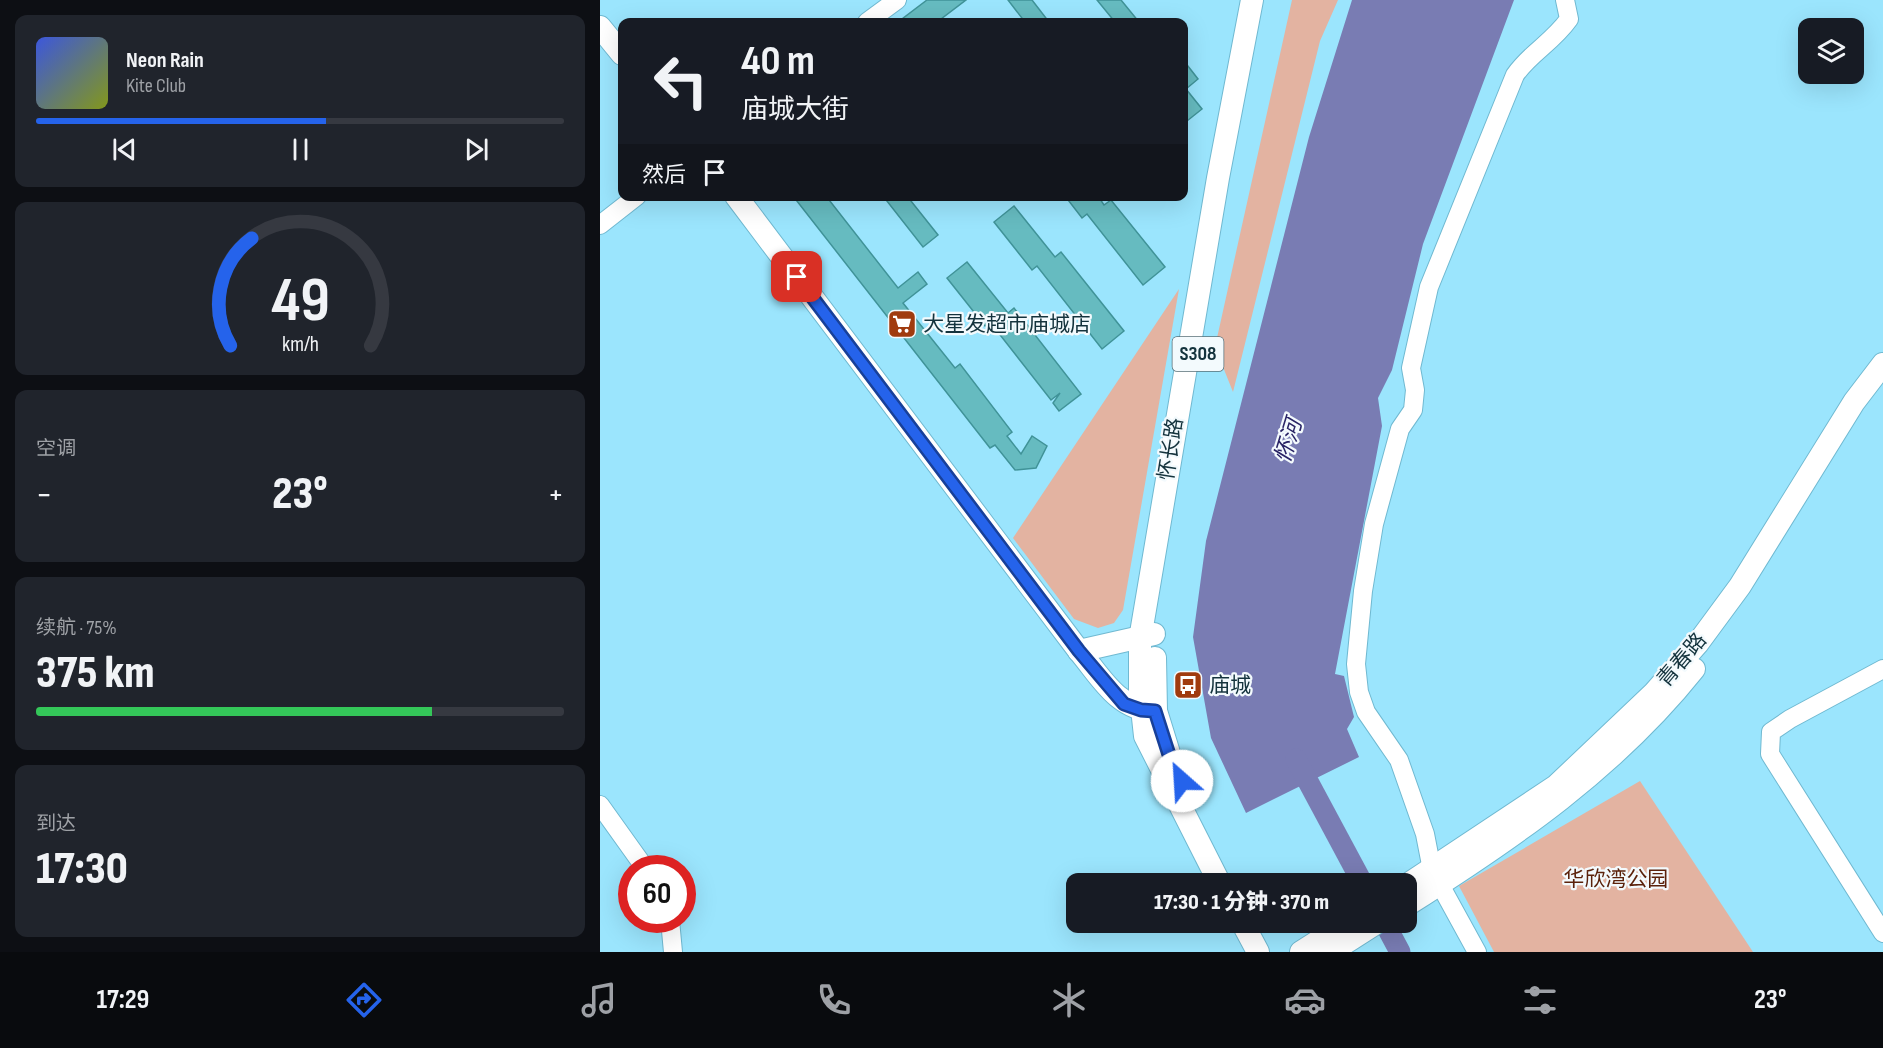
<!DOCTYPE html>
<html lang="zh">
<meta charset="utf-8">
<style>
body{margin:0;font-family:"Sofia Sans Condensed","Noto Sans SC",sans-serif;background:#20242c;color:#f1f3f6;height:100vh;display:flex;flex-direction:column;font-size:22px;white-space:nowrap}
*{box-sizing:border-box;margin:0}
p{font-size:20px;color:#9ea1a6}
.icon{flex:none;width:33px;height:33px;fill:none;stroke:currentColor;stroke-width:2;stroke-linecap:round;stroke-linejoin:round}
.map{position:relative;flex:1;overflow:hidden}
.details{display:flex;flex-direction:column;gap:15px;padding:15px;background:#0d0f14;width:600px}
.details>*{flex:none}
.top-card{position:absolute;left:18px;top:18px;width:570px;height:183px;border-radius:12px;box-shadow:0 6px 24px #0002;background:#171b24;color:#f1f3f6;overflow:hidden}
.buttons{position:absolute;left:1198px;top:18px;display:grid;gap:12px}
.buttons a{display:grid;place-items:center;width:66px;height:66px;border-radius:12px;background:#171b24;box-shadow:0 6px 24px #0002;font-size:30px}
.speed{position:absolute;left:18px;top:855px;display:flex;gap:12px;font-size:30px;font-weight:700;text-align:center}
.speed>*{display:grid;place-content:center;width:78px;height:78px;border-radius:50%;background:#171b24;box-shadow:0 6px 24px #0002;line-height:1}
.speed .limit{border:9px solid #d22;background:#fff;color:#111}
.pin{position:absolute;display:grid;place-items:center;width:51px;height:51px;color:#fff;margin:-26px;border-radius:12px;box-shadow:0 3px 9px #0006}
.me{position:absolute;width:66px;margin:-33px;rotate:334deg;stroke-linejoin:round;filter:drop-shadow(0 0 4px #0008)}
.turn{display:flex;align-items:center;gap:21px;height:126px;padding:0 24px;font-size:27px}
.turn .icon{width:78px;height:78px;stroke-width:2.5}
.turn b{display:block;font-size:42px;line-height:51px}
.then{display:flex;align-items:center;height:57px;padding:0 24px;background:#0003;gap:12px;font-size:22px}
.big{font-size:45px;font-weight:800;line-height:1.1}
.details .card{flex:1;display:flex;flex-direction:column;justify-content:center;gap:9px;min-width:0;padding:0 21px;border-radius:12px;background:#20242c}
.details .dial{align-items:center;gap:0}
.dial svg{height:156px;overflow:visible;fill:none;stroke:#363941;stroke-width:7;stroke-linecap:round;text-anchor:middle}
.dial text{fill:#f1f3f6;stroke:none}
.song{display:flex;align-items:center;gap:18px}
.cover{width:72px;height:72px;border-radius:9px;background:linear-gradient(135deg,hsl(230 70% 55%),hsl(70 70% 35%))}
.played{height:6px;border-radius:3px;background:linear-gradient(90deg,#2563eb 55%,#363941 55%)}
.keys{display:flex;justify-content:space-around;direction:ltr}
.heat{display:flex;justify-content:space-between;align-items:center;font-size:33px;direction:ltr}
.charge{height:9px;border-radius:4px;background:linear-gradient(90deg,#34c759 75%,#363941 0)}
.trip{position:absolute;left:466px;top:873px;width:351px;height:60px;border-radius:12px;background:#171b24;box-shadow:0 6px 24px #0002;font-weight:800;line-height:60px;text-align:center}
.tab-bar{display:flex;height:96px;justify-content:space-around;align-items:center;background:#090b0e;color:#9ea1a6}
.tab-bar .icon{width:42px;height:42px}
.tab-bar .active{color:#2563eb}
.tab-bar b{font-size:27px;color:#f1f3f6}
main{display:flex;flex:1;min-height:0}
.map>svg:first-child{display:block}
.green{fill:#e3b3a1}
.water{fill:#797cb3}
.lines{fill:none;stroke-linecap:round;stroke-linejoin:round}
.river{stroke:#797cb3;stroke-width:21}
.building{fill:#66bbc0;stroke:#409398;stroke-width:1.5}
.minor-casing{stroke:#70b9d1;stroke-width:20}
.major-casing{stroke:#70b9d1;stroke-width:24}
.minor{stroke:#fff;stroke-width:18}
.major{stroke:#fff;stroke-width:22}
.route-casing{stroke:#184099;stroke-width:15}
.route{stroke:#2563eb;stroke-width:10}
.labels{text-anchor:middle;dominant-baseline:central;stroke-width:4.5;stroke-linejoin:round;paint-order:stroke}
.shield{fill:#f3fafd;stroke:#576f77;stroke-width:1.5}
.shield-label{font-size:20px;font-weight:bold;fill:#14333d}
.poi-label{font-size:21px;fill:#14333d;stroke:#f3fafd;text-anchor:start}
.street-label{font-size:21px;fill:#14333d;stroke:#f3fafd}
.park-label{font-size:21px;fill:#5b220b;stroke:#f3fafd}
.water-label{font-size:22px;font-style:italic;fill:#282365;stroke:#f3fafd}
</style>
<main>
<section class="details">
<div class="card">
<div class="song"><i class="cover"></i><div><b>Neon Rain</b><p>Kite Club</p></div></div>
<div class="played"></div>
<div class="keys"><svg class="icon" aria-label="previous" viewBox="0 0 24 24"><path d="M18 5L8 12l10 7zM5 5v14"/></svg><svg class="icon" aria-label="pause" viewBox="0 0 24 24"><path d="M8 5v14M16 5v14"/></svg><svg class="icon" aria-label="next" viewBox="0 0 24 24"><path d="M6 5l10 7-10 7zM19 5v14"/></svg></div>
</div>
<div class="card dial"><svg viewBox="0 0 100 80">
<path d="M14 69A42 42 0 1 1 86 69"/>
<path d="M14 69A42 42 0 0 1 25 14" stroke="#2563eb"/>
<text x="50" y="56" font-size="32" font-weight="700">49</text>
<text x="50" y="72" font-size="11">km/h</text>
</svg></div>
<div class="card"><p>空调</p>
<div class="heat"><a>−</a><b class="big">23°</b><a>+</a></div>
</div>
<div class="card"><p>续航 · 75%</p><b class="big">375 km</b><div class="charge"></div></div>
<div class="card"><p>到达</p><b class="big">17:30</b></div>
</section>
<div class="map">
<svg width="1283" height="952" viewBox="0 0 1283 952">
<rect width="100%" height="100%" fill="#9be5fd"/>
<g class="green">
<polygon points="692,0 738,0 720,41 633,392 615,347"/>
<polygon points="579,289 523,610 514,623 498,628 474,619 413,538"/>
<polygon points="1040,781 1153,952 894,952 859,886"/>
</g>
<polygon class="water" points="752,0 914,0 823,244 792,370 778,398 782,426 735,674 744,676 754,717 747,729 759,757 646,813 611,738 593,637 606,541 709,137"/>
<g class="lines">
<g class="river">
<polyline points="696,759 763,884"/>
<polyline points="784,922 800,952"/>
</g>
</g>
<g class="building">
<polygon points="327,0 366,0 337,22 298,22"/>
<polygon points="408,0 432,0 449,22 425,22"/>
<polygon points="497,0 521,0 539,22 515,22"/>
<polygon points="584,61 598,79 586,89 602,109 587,121 584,116"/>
<polygon points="193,196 226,196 298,288 318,272 327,284 303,303 355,368 360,364 412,432 407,436 421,454 432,436 447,446 436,468 415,470 395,445 390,448"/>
<polygon points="283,196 307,196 338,235 323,247"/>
<polygon points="465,196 498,196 504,205 511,200 565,267 543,285 487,214 482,218"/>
<polygon points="414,206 455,257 461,252 524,331 502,349 437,266 432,270 394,222"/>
<polygon points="367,262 408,313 414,308 481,394 459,411 453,403 460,393 451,400 390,322 385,326 347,278"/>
</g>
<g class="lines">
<g class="minor-casing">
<g id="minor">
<polyline points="267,22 297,0"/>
<polyline points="0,225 37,196"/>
<polyline points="1283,669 1190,719 1171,732 1170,754 1283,933"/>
<polyline points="0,805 45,868"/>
<polyline points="70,920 73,952"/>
<path d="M877,952L832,870L825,834L799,760L766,712L759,692L756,664L763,591L774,524L800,429L813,410L815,390L811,368L829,287L915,75C930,53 952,43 969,19L965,0"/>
</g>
</g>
<g class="major-casing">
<g id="major">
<polyline points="0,27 22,54"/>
<path d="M136,196L479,651C501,677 517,709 554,711"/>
<polyline points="479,651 554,634"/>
<polyline points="555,658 556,711 573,766"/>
<polyline points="620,884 545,736 540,690 540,639 618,178 652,0"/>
<polyline points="807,885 956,786 1054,693 1098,643 1140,586 1254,402 1283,364"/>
<path d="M807,905C913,838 1015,768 1094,669"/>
<polyline points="642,922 658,952"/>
<polyline points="701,952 748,922"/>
<polyline points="731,952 778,922"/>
</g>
</g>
<use href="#minor" class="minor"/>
<use href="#major" class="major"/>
</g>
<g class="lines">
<g class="route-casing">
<polyline id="route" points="197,277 479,651 524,704 541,710 555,711 571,761 582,781"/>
</g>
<use href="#route" class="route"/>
</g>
<defs>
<g id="supermarket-square" transform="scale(1.5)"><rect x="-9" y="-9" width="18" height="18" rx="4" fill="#a03b0e" stroke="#f3fafd"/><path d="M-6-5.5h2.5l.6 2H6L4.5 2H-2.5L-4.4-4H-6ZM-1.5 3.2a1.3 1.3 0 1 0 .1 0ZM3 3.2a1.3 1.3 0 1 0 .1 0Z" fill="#fff"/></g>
<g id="bus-square" transform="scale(1.5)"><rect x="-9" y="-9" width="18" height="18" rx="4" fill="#a03b0e" stroke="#f3fafd"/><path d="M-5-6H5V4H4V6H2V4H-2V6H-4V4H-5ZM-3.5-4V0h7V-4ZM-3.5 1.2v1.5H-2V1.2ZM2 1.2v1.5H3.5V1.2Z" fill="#fff"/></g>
</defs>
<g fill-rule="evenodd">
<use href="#supermarket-square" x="302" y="324"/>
<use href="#bus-square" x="588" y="685"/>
</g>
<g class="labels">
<rect class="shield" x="572.5" y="337" width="51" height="34" rx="4.5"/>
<g class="shield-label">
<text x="598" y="354">S308</text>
</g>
<g class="poi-label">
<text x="323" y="324">大星发超市庙城店</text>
<text x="609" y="685">庙城</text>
</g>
<g class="street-label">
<text transform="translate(571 449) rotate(-81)">怀长路</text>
<text transform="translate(1082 660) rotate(-50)">青春路</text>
</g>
<g class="park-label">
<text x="1016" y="879">华欣湾公园</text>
</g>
<g class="water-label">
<text transform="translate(689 441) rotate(-73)">怀河</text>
</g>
</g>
</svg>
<div class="buttons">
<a><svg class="icon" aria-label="layers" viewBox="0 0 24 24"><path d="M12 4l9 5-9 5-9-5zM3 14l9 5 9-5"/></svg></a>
</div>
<div class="speed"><div class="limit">60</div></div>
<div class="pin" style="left:197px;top:277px;background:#d93025"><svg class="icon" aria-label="arrive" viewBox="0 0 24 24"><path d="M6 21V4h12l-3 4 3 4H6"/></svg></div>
<svg class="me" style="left:582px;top:781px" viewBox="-20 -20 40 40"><circle r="19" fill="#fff"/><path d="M0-13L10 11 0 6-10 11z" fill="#2563eb"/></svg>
<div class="trip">17:30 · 1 分钟 · 370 m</div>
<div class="top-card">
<div class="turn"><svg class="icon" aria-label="left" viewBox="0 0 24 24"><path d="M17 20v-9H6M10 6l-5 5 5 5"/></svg><div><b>40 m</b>庙城大街</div></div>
<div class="then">然后<svg class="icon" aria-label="arrive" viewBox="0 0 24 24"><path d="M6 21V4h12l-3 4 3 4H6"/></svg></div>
</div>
</div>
</main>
<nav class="tab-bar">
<b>17:29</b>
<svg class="icon active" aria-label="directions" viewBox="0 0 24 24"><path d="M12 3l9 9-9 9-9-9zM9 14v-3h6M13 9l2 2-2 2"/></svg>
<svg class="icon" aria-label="music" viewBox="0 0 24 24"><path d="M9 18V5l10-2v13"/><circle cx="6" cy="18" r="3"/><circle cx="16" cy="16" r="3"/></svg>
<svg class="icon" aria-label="phone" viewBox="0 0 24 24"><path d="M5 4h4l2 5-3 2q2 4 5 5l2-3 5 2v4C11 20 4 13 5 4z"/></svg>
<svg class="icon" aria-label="climate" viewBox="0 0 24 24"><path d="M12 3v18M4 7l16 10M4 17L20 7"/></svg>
<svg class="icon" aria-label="car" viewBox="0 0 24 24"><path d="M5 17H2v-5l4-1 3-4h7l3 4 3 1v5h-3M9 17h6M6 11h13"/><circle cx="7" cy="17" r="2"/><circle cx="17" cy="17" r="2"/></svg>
<svg class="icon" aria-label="filters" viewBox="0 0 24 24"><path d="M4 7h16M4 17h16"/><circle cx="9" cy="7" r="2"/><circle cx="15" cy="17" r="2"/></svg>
<b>23°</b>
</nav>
